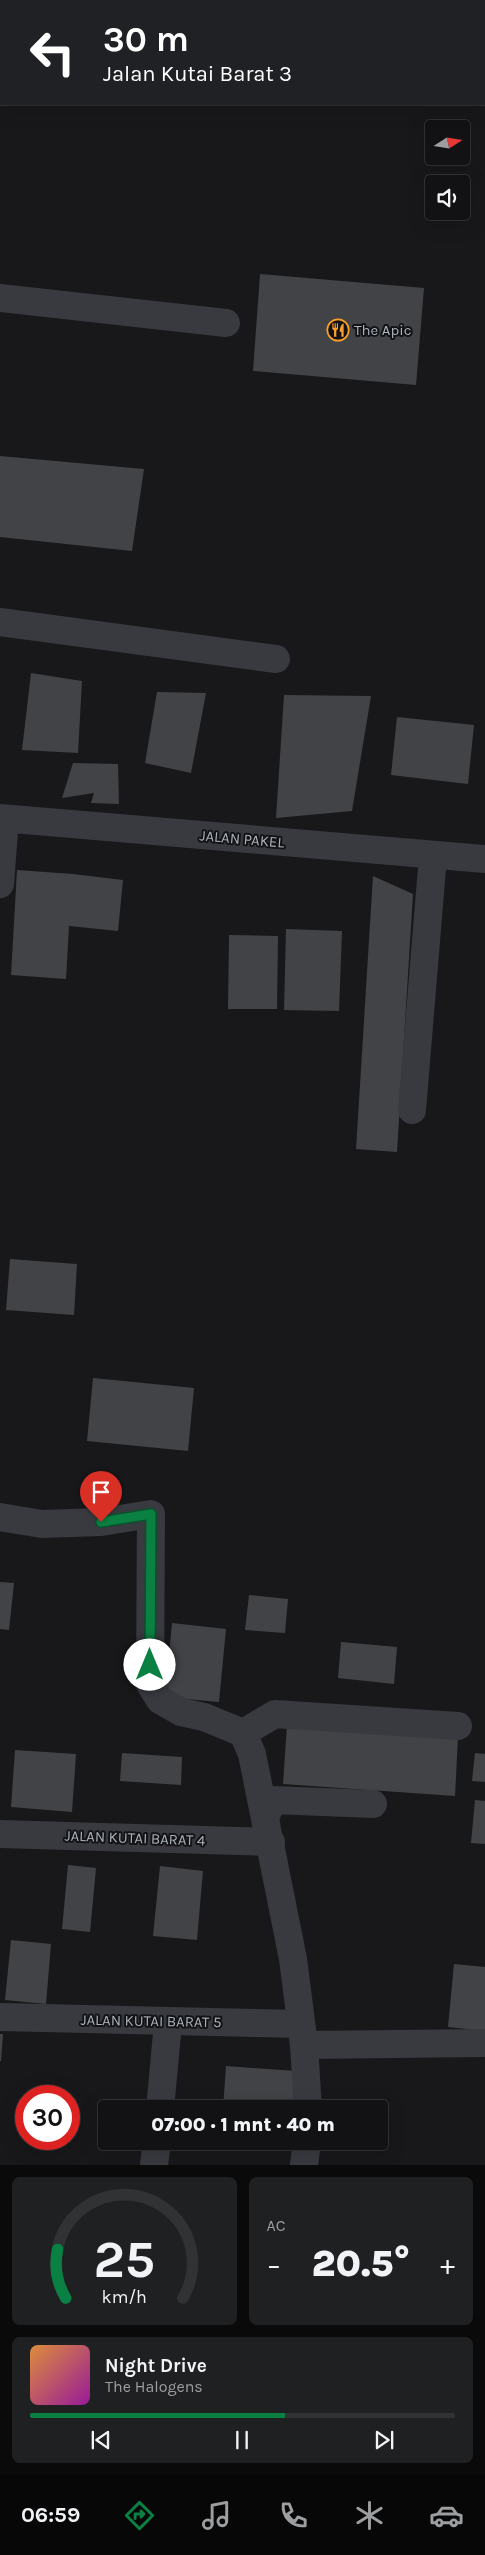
<!DOCTYPE html>
<html lang="id">
<meta charset="utf-8">
<style>
body{margin:0;font-family:Karla,sans-serif;background:#1f2022;color:#f1f3f6;height:100vh;display:flex;flex-direction:column;font-size:19px;white-space:nowrap}
*{box-sizing:border-box;margin:0}
p{font-size:16px;color:#9c9ea0}
.icon{flex:none;width:28px;height:28px;fill:none;stroke:currentColor;stroke-width:2;stroke-linecap:round;stroke-linejoin:round}
.map{position:relative;height:2165px;overflow:hidden}
.drawer{display:flex;flex-direction:column;gap:12px;padding:12px;background:#0a0a0b;flex:1}
.drawer>*{flex:none}
.banner{position:absolute;left:0px;top:0px;width:485px;height:105px;box-shadow:0 5px 20px #0002,0 0 0 1px #313234;background:#202124;color:#fff;overflow:hidden}
.needle{width:32px;rotate:78deg}
.fabs{position:absolute;left:425px;top:120px;display:grid;gap:10px}
.fabs a{display:grid;place-items:center;width:45px;height:45px;border-radius:5px;background:#121214;box-shadow:0 5px 20px #0002,0 0 0 1px #313234;font-size:25px}
.speed{position:absolute;left:15px;top:2085px;display:flex;gap:10px;font-size:25px;font-weight:700;text-align:center}
.speed>*{display:grid;place-content:center;width:65px;height:65px;border-radius:50%;background:#121214;box-shadow:0 5px 20px #0002,0 0 0 1px #313234;line-height:1}
.speed .limit{border:8px solid #d22;background:#fff;color:#111}
.pin{position:absolute;display:grid;place-items:center;width:42px;height:42px;color:#fff;margin:-51px -21px;border-radius:50% 50% 50% 0;rotate:-45deg;box-shadow:0 0 5px #0007}
.pin .icon{rotate:45deg}
.me{position:absolute;width:55px;margin:-28px;rotate:0deg;stroke-linejoin:round;filter:drop-shadow(0 0 4px #0008)}
.turn{display:flex;align-items:center;gap:18px;height:105px;padding:0 20px;font-size:22px}
.turn .icon{width:65px;height:65px;stroke-width:2.5}
.turn b{display:block;font-size:35px;line-height:42px}
.big{font-size:38px;font-weight:800;line-height:1.1}
.drawer .card{flex:1;display:flex;flex-direction:column;justify-content:center;gap:8px;min-width:0;padding:0 18px;border-radius:8px;background:#1f2022}
.drawer .dial{align-items:center;gap:0}
.dial svg{height:130px;overflow:visible;fill:none;stroke:#313234;stroke-width:7;stroke-linecap:round;text-anchor:middle}
.dial text{fill:#f1f3f6;stroke:none}
.song{display:flex;align-items:center;gap:15px}
.cover{width:60px;height:60px;border-radius:8px;background:linear-gradient(135deg,hsl(30 70% 55%),hsl(300 70% 35%))}
.played{height:5px;border-radius:2px;background:linear-gradient(90deg,#0b8043 60%,#313234 60%)}
.keys{display:flex;justify-content:space-around;direction:ltr}
.heat{display:flex;justify-content:space-between;align-items:center;font-size:28px;direction:ltr}
.drawer .tiles{flex:1;display:grid;gap:12px;grid-template-columns:1fr 1fr}
.card:last-child{grid-column:span 2}
.trip{position:absolute;left:98px;top:2100px;width:290px;height:50px;border-radius:5px;background:#121214;box-shadow:0 5px 20px #0002,0 0 0 1px #313234;font-weight:800;line-height:50px;text-align:center}
.tabs{display:flex;height:80px;justify-content:space-around;align-items:center;background:#070708;color:#9c9ea0}
.tabs .icon{width:35px;height:35px}
.tabs .active{color:#0b8043}
.tabs b{font-size:22px;color:#f1f3f6}
.map>svg:first-child{display:block}
.building{fill:#424347}
.lines{fill:none;stroke-linecap:round;stroke-linejoin:round}
.minor{stroke:#383a40;stroke-width:28}
.route-casing{stroke:#07532c;stroke-width:12}
.route{stroke:#0b8043;stroke-width:9}
.labels{text-anchor:middle;dominant-baseline:central;stroke-width:4;stroke-linejoin:round;paint-order:stroke}
.poi-label{font-size:15px;fill:#a9b1bb;stroke:#131315;text-anchor:start}
.street-label{font-size:15px;fill:#a9b1bb;stroke:#131315}
</style>
<div class="map">
<svg width="485" height="2165" viewBox="0 0 485 2165">
<rect width="100%" height="100%" fill="#18181a"/>
<g class="building">
<polygon points="260,274 424,288 416,385 253,371"/>
<polygon points="0,456 144,469 132,551 0,537"/>
<polygon points="31,673 82,681 78,753 22,750"/>
<polygon points="157,692 206,693 191,773 145,763"/>
<polygon points="284,695 371,696 352,811 276,818"/>
<polygon points="397,717 474,725 468,784 391,775"/>
<polygon points="73,763 118,764 119,804 91,803 94,793 62,798"/>
<polygon points="17,870 73,874 123,880 118,931 69,926 66,979 11,975"/>
<polygon points="373,876 413,894 397,1152 356,1149"/>
<polygon points="286,929 342,931 339,1011 284,1010"/>
<polygon points="229,935 278,936 277,1009 228,1009"/>
<polygon points="10,1259 77,1264 74,1315 6,1310"/>
<polygon points="93,1378 194,1388 188,1451 87,1441"/>
<polygon points="0,1582 14,1583 9,1630 0,1629"/>
<polygon points="249,1595 288,1599 285,1633 245,1630"/>
<polygon points="172,1623 226,1629 219,1702 165,1697"/>
<polygon points="341,1642 397,1647 394,1684 338,1678"/>
<polygon points="287,1725 458,1737 455,1796 283,1784"/>
<polygon points="15,1750 76,1754 72,1812 11,1807"/>
<polygon points="122,1753 182,1757 181,1785 120,1781"/>
<polygon points="475,1753 485,1754 485,1782 472,1781"/>
<polygon points="475,1800 485,1801 485,1844 471,1843"/>
<polygon points="68,1865 96,1868 90,1932 62,1929"/>
<polygon points="160,1866 203,1871 197,1940 153,1936"/>
<polygon points="11,1940 51,1944 46,2004 5,2000"/>
<polygon points="454,1964 485,1967 485,2031 448,2027"/>
<polygon points="0,2034 3,2034 1,2061 0,2061"/>
<polygon points="226,2066 295,2071 293,2109 223,2109"/>
</g>
<g class="lines">
<g class="minor">
<polyline points="373,0 386,1"/>
<polyline points="484,11 485,11"/>
<polyline points="0,298 226,323"/>
<polyline points="0,622 276,659"/>
<polyline points="0,818 485,859"/>
<polyline points="0,884 5,819"/>
<polyline points="412,1110 433,856"/>
<polyline points="0,1517 42,1524 101,1522 151,1514 150,1684 160,1700 181,1712 204,1717 243,1733 252,1754 293,1959 304,2045 485,2043"/>
<polyline points="243,1733 275,1714 458,1726"/>
<polyline points="266,1816 272,1800 373,1804"/>
<polyline points="0,1834 271,1842"/>
<polyline points="0,2017 301,2024"/>
<polyline points="304,2045 308,2109"/>
<polyline points="160,2109 168,2023"/>
<polyline points="154,2165 157,2141"/>
<polyline points="304,2165 307,2141"/>
</g>
</g>
<g class="lines">
<g class="route-casing">
<polyline id="route" points="101,1522 151,1514 150,1665"/>
</g>
<use href="#route" class="route"/>
</g>
<defs>
<g id="restaurant-ring" transform="scale(1.125)"><circle r="9.5" fill="#131315" stroke="#ff9f2b" stroke-width="1.5"/><path d="M-5-6h1v4h1v-4h1v4h1v-4h1v5L-1.5 .5V6h-2V.5L-5-1ZM5-6V6H3V1.5H1.5Q1.5-4 5-6Z" fill="#ff9f2b"/></g>
</defs>
<g fill-rule="evenodd">
<use href="#restaurant-ring" x="338" y="330"/>
</g>
<g class="labels">
<g class="poi-label">
<text x="354" y="330">The Apic</text>
</g>
<g class="street-label">
<text transform="translate(242 839) rotate(5)">JALAN PAKEL</text>
<text transform="translate(135 1838) rotate(2)">JALAN KUTAI BARAT 4</text>
<text transform="translate(151 2021) rotate(1)">JALAN KUTAI BARAT 5</text>
</g>
</g>
</svg>
<div class="fabs">
<a><svg class="needle" viewBox="-14 -14 28 28"><path d="M0-13l5 13h-10z" fill="#e53935"/><path d="M0 13l5-13h-10z" fill="#9c9ea0"/></svg></a>
<a><svg class="icon" aria-label="sound" viewBox="0 0 24 24"><path d="M4 9h4l5-4v14l-5-4H4zM17 9q2 3 0 6"/></svg></a>
</div>
<div class="speed"><div class="limit">30</div></div>
<div class="pin" style="left:101px;top:1522px;background:#d93025"><svg class="icon" aria-label="arrive" viewBox="0 0 24 24"><path d="M6 21V4h12l-3 4 3 4H6"/></svg></div>
<svg class="me" style="left:150px;top:1665px" viewBox="-20 -20 40 40"><circle r="19" fill="#fff"/><path d="M0-13L10 11 0 6-10 11z" fill="#0b8043"/></svg>
<div class="trip">07:00 · 1 mnt · 40 m</div>
<div class="banner">
<div class="turn"><svg class="icon" aria-label="left" viewBox="0 0 24 24"><path d="M17 20v-9H6M10 6l-5 5 5 5"/></svg><div><b>30 m</b>Jalan Kutai Barat 3</div></div>
</div>
</div>
<section class="drawer">
<div class="tiles">
<div class="card dial"><svg viewBox="0 0 100 80">
<path d="M14 69A42 42 0 1 1 86 69"/>
<path d="M14 69A42 42 0 0 1 9 39" stroke="#0b8043"/>
<text x="50" y="56" font-size="32" font-weight="700">25</text>
<text x="50" y="72" font-size="11">km/h</text>
</svg></div>
<div class="card"><p>AC</p>
<div class="heat"><a>−</a><b class="big">20.5°</b><a>+</a></div>
</div>
<div class="card">
<div class="song"><i class="cover"></i><div><b>Night Drive</b><p>The Halogens</p></div></div>
<div class="played"></div>
<div class="keys"><svg class="icon" aria-label="previous" viewBox="0 0 24 24"><path d="M18 5L8 12l10 7zM5 5v14"/></svg><svg class="icon" aria-label="pause" viewBox="0 0 24 24"><path d="M8 5v14M16 5v14"/></svg><svg class="icon" aria-label="next" viewBox="0 0 24 24"><path d="M6 5l10 7-10 7zM19 5v14"/></svg></div>
</div>
</div>
</section>
<nav class="tabs">
<b>06:59</b>
<svg class="icon active" aria-label="directions" viewBox="0 0 24 24"><path d="M12 3l9 9-9 9-9-9zM9 14v-3h6M13 9l2 2-2 2"/></svg>
<svg class="icon" aria-label="music" viewBox="0 0 24 24"><path d="M9 18V5l10-2v13"/><circle cx="6" cy="18" r="3"/><circle cx="16" cy="16" r="3"/></svg>
<svg class="icon" aria-label="phone" viewBox="0 0 24 24"><path d="M5 4h4l2 5-3 2q2 4 5 5l2-3 5 2v4C11 20 4 13 5 4z"/></svg>
<svg class="icon" aria-label="climate" viewBox="0 0 24 24"><path d="M12 3v18M4 7l16 10M4 17L20 7"/></svg>
<svg class="icon" aria-label="car" viewBox="0 0 24 24"><path d="M5 17H2v-5l4-1 3-4h7l3 4 3 1v5h-3M9 17h6M6 11h13"/><circle cx="7" cy="17" r="2"/><circle cx="17" cy="17" r="2"/></svg>
</nav>
